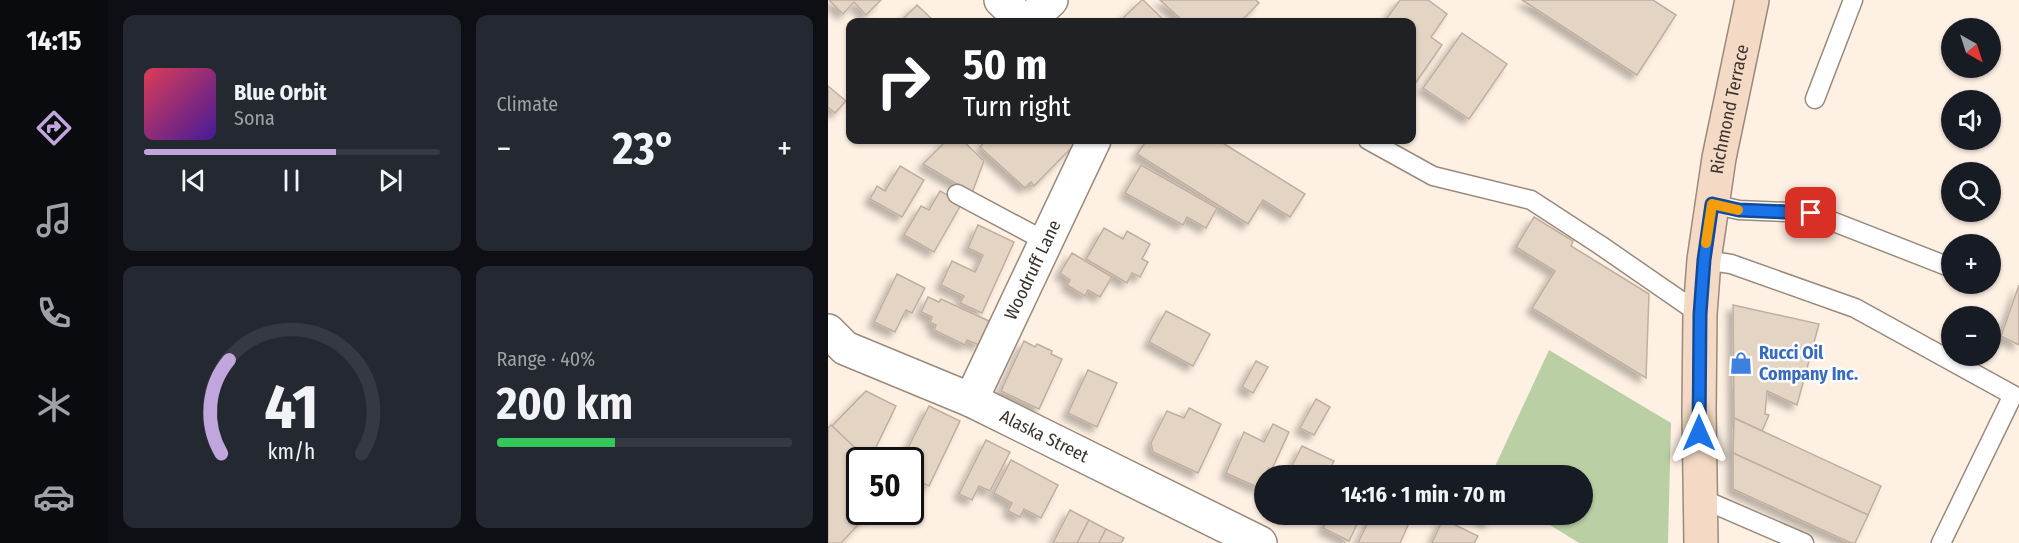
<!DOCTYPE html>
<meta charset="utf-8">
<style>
body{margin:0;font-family:"Fira Sans Condensed",sans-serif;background:#242831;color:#f1f3f6;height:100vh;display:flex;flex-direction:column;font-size:22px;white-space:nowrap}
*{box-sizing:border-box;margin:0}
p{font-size:20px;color:#9ea1a6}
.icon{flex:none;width:33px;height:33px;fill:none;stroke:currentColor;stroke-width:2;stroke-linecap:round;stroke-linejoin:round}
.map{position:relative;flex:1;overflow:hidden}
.drawer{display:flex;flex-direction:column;gap:15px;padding:15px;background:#0d0f14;width:720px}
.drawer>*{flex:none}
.guide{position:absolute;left:18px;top:18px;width:570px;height:126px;border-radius:12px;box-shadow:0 2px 4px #0004;background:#202124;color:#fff;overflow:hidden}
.needle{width:39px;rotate:141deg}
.fabs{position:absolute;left:1113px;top:18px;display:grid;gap:12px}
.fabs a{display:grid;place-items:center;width:60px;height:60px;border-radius:50%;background:#171b24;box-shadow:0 2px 4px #0004;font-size:30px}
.speed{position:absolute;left:18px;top:447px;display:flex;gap:12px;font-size:30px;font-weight:700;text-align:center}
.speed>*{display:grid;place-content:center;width:78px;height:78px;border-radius:50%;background:#171b24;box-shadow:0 2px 4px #0004;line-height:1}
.speed .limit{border:3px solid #111;border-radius:9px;background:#fff;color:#111}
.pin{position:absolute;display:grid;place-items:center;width:51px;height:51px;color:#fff;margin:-26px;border-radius:12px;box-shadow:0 3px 9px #0006}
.me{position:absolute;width:66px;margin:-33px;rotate:0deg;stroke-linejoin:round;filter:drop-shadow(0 0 4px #0008)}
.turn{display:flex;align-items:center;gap:21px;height:126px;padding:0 18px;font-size:27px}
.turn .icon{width:78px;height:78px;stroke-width:2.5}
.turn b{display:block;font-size:42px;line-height:51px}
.big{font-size:45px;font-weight:700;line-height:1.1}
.drawer .card{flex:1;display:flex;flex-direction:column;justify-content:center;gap:9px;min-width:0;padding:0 21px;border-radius:12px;background:#242831}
.drawer .dial{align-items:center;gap:0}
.dial svg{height:156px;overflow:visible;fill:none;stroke:#363941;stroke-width:7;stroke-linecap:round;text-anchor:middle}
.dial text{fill:#f1f3f6;stroke:none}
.song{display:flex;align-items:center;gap:18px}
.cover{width:72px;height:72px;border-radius:9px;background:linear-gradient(135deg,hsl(350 70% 55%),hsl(260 70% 35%))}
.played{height:6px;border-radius:3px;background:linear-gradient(90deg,#c0a6dc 65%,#363941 65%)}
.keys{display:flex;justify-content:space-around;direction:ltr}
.heat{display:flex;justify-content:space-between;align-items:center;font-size:33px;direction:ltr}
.charge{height:9px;border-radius:4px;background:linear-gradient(90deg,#34c759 40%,#363941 0)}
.drawer .tiles{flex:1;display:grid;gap:15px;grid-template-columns:repeat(2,1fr)}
.trip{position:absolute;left:426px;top:465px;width:339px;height:60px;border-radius:30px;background:#171b24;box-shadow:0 2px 4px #0004;font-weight:700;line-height:60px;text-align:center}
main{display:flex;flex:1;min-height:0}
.dock{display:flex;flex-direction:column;width:108px;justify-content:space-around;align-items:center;background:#090b0e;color:#9ea1a6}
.dock .icon{width:42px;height:42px}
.dock .current{color:#c0a6dc}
.dock b{font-size:27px;color:#f1f3f6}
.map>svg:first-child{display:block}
.green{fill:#bad0a4}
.building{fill:#e4d4c4;stroke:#c0afa0;stroke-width:1.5;filter:url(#shadow)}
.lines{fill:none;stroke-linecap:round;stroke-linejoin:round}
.service-casing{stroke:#998a7b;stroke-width:21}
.minor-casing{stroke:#998a7b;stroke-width:36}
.secondary-casing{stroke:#998a7b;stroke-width:36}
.service{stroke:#fff;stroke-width:18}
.minor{stroke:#fff;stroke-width:33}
.secondary{stroke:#f4dac5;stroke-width:33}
.route-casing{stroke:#114b97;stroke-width:15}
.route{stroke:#1a73e8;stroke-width:10}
.slow{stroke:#f59e0b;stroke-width:10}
.labels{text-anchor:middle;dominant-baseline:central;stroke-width:5;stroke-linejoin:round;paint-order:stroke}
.street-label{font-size:18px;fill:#3a332d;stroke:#fff}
.shop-label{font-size:18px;font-weight:bold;fill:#366cbe;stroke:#fff;text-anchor:start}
</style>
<main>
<nav class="dock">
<b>14:15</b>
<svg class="icon current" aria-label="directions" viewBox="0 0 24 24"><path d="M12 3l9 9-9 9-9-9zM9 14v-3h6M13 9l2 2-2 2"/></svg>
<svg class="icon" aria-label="music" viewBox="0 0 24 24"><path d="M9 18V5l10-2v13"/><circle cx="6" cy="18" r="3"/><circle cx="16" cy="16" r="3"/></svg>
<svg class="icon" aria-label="phone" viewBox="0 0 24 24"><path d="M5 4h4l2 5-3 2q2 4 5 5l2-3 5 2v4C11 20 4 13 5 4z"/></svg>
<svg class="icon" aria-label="climate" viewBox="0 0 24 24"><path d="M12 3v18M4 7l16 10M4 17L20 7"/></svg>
<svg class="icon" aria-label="car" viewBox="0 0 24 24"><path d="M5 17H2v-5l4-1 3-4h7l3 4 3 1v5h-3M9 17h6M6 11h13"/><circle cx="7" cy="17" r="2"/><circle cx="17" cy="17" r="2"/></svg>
</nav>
<section class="drawer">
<div class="tiles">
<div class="card">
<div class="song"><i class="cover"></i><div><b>Blue Orbit</b><p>Sona</p></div></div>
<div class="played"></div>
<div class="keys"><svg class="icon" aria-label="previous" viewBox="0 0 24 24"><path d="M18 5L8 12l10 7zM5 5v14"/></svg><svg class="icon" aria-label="pause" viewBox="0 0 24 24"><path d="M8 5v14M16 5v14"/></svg><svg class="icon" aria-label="next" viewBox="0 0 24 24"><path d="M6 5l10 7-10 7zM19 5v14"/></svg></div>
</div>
<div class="card"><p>Climate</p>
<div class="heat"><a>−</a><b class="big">23°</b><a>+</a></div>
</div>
<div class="card dial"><svg viewBox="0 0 100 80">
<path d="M14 69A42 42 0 1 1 86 69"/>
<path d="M14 69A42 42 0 0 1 18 21" stroke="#c0a6dc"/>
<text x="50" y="56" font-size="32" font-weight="700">41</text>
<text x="50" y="72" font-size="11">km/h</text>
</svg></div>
<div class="card"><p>Range · 40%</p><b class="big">200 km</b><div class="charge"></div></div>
</div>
</section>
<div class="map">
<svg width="1191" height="543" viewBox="0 0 1191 543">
<defs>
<filter id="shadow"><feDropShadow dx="-5.5" dy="5.5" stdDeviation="3" flood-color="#0004"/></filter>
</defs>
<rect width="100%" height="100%" fill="#fef0e3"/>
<polygon class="green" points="721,350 843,423 840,543 751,543 706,515 754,514 754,476 663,475"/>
<g class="building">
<polygon points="1,0 53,0 38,15 26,2 15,14"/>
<polygon points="314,0 315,0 338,22 291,22"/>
<polygon points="332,0 428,0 431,3 412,22 356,22"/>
<polygon points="572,0 600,0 619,14 603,37 614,45 584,88 584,22 556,22"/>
<polygon points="694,0 825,0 848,15 809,75"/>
<polygon points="89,5 107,22 72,22"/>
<polygon points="634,33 679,64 641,119 595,88"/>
<polygon points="0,86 18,101 7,113 0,107"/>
<polygon points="119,140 134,140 156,161 144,193 95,164"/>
<polygon points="158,140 241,140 246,145 206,186 203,182 197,188 152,147"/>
<polygon points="319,140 390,140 477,194 462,217 435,200 420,224 309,154"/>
<polygon points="313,165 389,208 378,228 359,217 355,225 297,193"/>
<polygon points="72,166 96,180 74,217 42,199 49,186 57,191"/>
<polygon points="112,191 134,203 106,252 76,235 93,206 101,210"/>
<polygon points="706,217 745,241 743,246 821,294 818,378 704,308 727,271 688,247"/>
<polygon points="150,225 186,242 154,313 132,303 136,296 113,285 124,261 147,272 155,255 140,248"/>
<polygon points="276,228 295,239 299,231 322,244 314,259 320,262 312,277 304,273 299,283 258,259"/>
<polygon points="244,253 284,277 272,297 260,290 257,296 239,285 242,280 232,273"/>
<polygon points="69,274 97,288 84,313 78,310 67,332 46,322"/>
<polygon points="1191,285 1191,345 1173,336"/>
<polygon points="100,297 111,302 113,299 161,321 151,345 139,340 137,345 106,330 108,325 102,322 104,317 93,312"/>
<polygon points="905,305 991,324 969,405 939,391 937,414 941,415 934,431 906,418"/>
<polygon points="338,311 382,334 365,366 321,342"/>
<polygon points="196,341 207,347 209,344 224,351 223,354 234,359 211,409 173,391"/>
<polygon points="428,361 440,367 425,393 414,387"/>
<polygon points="260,370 289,383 269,427 240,413"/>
<polygon points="38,391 68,406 45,453 38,459 4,426"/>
<polygon points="488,399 502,407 486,435 472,428"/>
<polygon points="101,406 132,421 101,486 82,477 82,460 74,460"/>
<polygon points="361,408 393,424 370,473 325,452 323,443 339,411 356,418"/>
<polygon points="906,418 1053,486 1040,515 905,453"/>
<polygon points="445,424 461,432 444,469 441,468 431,488 398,473 416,432 436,442"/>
<polygon points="3,425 40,460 32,460 32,512 42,512 13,543 0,543 0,428"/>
<polygon points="158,440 182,452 162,491 151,486 144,500 131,494"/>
<polygon points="474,446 506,461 499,476 459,476"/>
<polygon points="905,453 1040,515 1027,543 1023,543 905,489"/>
<polygon points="183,460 230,485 213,518 196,509 192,517 180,511 184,503 166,493"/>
<polygon points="242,510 261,520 249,543 225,543"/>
<polygon points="502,514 534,514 521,541 495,528"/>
<polygon points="544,514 563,514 581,523 572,543 530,543"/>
<polygon points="645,514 664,514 660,523"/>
<polygon points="615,519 650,536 646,543 604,543"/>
<polygon points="261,520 278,529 271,543 249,543"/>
<polygon points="278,529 296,538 293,543 271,543"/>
</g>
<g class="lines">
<g class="service-casing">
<g id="service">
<polyline points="987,99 1025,0"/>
<polyline points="540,140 605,176 703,200 772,245 872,314"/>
<polyline points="129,194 217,241"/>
<polyline points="884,204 911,210 983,213 1124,268"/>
<polyline points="876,260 903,264 1027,308 1185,395 1113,543"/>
<polyline points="872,498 976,543"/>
</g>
</g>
<g class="minor-casing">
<g id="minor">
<polyline points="173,0 196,22"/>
<polyline points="200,22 223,0"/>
<path id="s1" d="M0,331L17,348L143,400L432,543"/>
<path id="s2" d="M143,400L266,140"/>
</g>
</g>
<g class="secondary-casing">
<g id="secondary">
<path id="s3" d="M873,543L871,411L872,314L876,260L891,158L924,0"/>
</g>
</g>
<use href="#service" class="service"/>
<use href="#minor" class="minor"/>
<use href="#secondary" class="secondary"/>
</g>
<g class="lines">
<g class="route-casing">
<polyline id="route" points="871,433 872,314 876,260 884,204 911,210 983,213"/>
</g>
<use href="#route" class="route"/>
<polyline class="slow" points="878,243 884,204 910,210"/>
</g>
<defs>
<g id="shop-bare" transform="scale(1.8)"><path d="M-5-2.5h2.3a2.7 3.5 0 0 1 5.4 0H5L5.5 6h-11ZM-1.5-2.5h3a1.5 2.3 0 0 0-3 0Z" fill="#3f7fe0" stroke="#fff" stroke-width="2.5" paint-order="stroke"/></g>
</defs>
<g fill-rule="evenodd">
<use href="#shop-bare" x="913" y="363"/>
</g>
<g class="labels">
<g class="street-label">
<text stroke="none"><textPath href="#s3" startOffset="436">Richmond Terrace</textPath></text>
<text stroke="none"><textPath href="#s2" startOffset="144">Woodruff Lane</textPath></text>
<text stroke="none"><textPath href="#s1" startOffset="242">Alaska Street</textPath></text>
</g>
<g class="shop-label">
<text x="931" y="353">Rucci Oil<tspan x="931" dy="21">Company Inc.</tspan></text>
</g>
</g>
</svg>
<div class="fabs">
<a><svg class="needle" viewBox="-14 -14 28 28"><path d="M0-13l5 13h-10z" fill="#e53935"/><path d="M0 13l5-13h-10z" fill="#9ea1a6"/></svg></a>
<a><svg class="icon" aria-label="sound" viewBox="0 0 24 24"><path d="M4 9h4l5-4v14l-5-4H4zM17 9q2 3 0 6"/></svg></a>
<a><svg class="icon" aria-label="search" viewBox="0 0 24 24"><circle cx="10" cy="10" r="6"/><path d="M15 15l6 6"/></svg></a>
<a>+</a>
<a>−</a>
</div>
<div class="speed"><div class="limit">50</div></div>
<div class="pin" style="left:983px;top:213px;background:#d93025"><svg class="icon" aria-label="arrive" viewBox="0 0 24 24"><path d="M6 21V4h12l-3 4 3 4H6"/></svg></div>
<svg class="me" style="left:871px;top:433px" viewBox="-20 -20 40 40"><path d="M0-17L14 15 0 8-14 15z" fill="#1a73e8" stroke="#fff" stroke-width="4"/></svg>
<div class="trip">14:16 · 1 min · 70 m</div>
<div class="guide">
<div class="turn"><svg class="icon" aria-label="right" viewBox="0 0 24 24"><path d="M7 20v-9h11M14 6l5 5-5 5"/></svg><div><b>50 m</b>Turn right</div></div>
</div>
</div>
</main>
